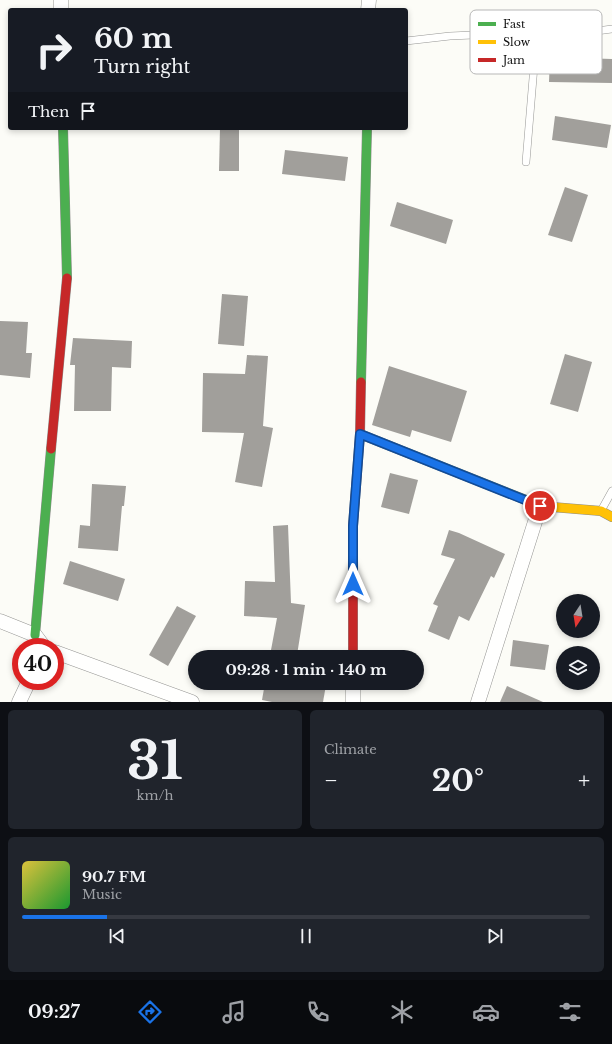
<!DOCTYPE html>
<meta charset="utf-8">
<style>
:root{--surface:#171b24;--page:#20242c;--text:#f1f3f6;--muted:#9ea1a6;--line:#363941;--accent:#1a73e8}
body{margin:0;font-family:"Libre Baskerville",serif;background:var(--page);color:var(--text);height:100vh;display:flex;flex-direction:column;font-size:15px;white-space:nowrap}
*{box-sizing:border-box;margin:0}
p{font-size:13px;color:var(--muted)}
.icon{flex:none;width:22px;height:22px;fill:none;stroke:currentColor;stroke-width:2;stroke-linecap:round;stroke-linejoin:round}
.map{position:relative;height:702px;overflow:hidden}
.drawer{display:flex;flex-direction:column;gap:8px;padding:8px;background:#0d0f14;flex:1}
.drawer>*{flex:none}
.guide{position:absolute;left:8px;top:8px;width:400px;height:122px;border-radius:4px;box-shadow:0 2px 6px #0003;background:#171b24;color:var(--text);overflow:hidden}
.needle{width:26px;rotate:192deg}
.buttons{position:absolute;left:556px;top:594px;display:grid;gap:8px}
.buttons a{display:grid;place-items:center;width:44px;height:44px;border-radius:50%;background:var(--surface);box-shadow:0 2px 6px #0003;font-size:20px}
.speed{position:absolute;left:12px;top:638px;display:flex;gap:8px;font-size:20px;font-weight:700;text-align:center}
.speed>*{display:grid;place-content:center;width:52px;height:52px;border-radius:50%;background:var(--surface);box-shadow:0 2px 6px #0003;line-height:1}
.speed .limit{border:6px solid #d22;background:#fff;color:#111}
.pin{position:absolute;display:grid;place-items:center;width:34px;height:34px;color:#fff;margin:-17px;border:2px solid #fff;border-radius:50%;box-shadow:0 1px 4px #0007}
.me{position:absolute;width:44px;margin:-22px;rotate:0deg;stroke-linejoin:round;filter:drop-shadow(0 0 3px #0008)}
.turn{display:flex;align-items:center;gap:14px;height:84px;padding:0 20px;font-size:18px}
.turn .icon{width:52px;height:52px;stroke-width:2.5}
.turn b{display:block;font-size:28px;line-height:34px}
.then{display:flex;align-items:center;height:38px;padding:0 20px;background:#0003;gap:8px;font-size:15px}
.big{font-size:30px;font-weight:700;line-height:1.1}
.drawer .widget{flex:1;display:flex;flex-direction:column;justify-content:center;gap:6px;min-width:0;padding:0 14px;border-radius:6px;background:var(--page)}
.drawer .dial{align-items:center;gap:0}
.dial b{font-size:52px;line-height:1}
.song{display:flex;align-items:center;gap:12px}
.cover{width:48px;height:48px;border-radius:6px;background:linear-gradient(135deg,hsl(50 70% 55%),hsl(130 70% 35%))}
.played{height:4px;border-radius:2px;background:linear-gradient(90deg,var(--accent) 15%,var(--line) 15%)}
.keys{display:flex;justify-content:space-around;direction:ltr}
.heat{display:flex;justify-content:space-between;align-items:center;font-size:22px;direction:ltr}
.drawer .tiles{flex:1;display:grid;gap:8px;grid-template-columns:1fr 1fr}
.widget:last-child{grid-column:span 2}
.trip{position:absolute;left:188px;top:650px;width:236px;height:40px;border-radius:20px;background:var(--surface);box-shadow:0 2px 6px #0003;font-weight:700;line-height:40px;text-align:center}
.dock{display:flex;height:64px;justify-content:space-around;align-items:center;background:#090b0e;color:var(--muted)}
.dock .icon{width:28px;height:28px}
.dock .selected{color:var(--accent)}
.dock b{font-size:18px;color:var(--text)}
.map>svg:first-child{display:block}
</style>
<div class="map">
<svg width="612" height="702" viewBox="0 0 612 702">
<rect width="100%" height="100%" fill="#fcfcf7"/>
<g fill="#a19f9b">
<polygon points="550,57 612,59 612,83 549,82"/>
<polygon points="555,116 611,125 607,148 552,140"/>
<polygon points="220,128 239,128 239,171 219,171"/>
<polygon points="285,150 348,157 345,181 282,174"/>
<polygon points="565,187 588,195 572,242 548,235"/>
<polygon points="397,202 453,220 446,244 390,226"/>
<polygon points="222,294 248,296 244,346 218,344"/>
<polygon points="0,321 28,322 26,353 32,353 30,378 0,375"/>
<polygon points="73,338 132,341 131,368 112,367 111,411 74,411 75,365 70,365"/>
<polygon points="565,354 592,362 578,412 550,404"/>
<polygon points="247,355 268,356 263,426 273,428 262,487 235,482 244,433 202,432 203,373 245,374"/>
<polygon points="389,366 467,391 451,442 412,430 410,437 372,425"/>
<polygon points="390,473 418,480 409,514 381,507"/>
<polygon points="92,484 126,486 124,506 122,506 118,551 78,548 80,525 90,526"/>
<polygon points="288,525 291,603 305,605 297,655 271,650 277,618 244,616 245,581 275,582 273,526"/>
<polygon points="449,530 459,533 505,554 494,578 491,576 469,621 459,616 449,640 428,631 438,606 433,604 455,559 441,555"/>
<polygon points="70,561 125,579 118,601 63,584"/>
<polygon points="177,606 196,616 168,666 149,655"/>
<polygon points="513,640 549,645 545,670 510,666"/>
<polygon points="265,683 315,683 326,685 323,702 272,702 262,700"/>
<polygon points="507,686 543,702 500,702"/>
</g>
<g fill="none" stroke-linecap="round" stroke-linejoin="round">
<g stroke="#969694" stroke-width="8">
<g id="lane">
<polyline points="406,41 450,36 495,34 536,42 559,36 612,29"/>
<polyline points="526,162 536,42"/>
<polyline points="602,509 612,491"/>
</g>
</g>
<g stroke="#969694" stroke-width="15">
<g id="street">
<polyline points="61,0 61,10"/>
<polyline points="368,10 369,0"/>
<polyline points="0,621 35,635 44,647"/>
<polyline points="55,652 192,702"/>
<polyline points="19,702 29,681"/>
<polyline points="353,702 353,683"/>
<polyline points="478,702 540,506"/>
</g>
</g>
<g stroke="#8d8d8b" stroke-width="10">
<g id="fast">
<polyline points="63,128 67,278"/>
<polyline points="361,382 367,128"/>
<polyline points="360,434 531,502"/>
<polyline points="35,635 51,449"/>
</g>
</g>
<g stroke="#8d8d8b" stroke-width="10">
<polyline id="slow" points="531,502 540,506 601,511 612,517"/>
</g>
<g stroke="#8d8d8b" stroke-width="10">
<g id="jam">
<polyline points="51,449 67,278"/>
<polyline points="353,657 353,526 360,434 361,382"/>
</g>
</g>
<use href="#lane" stroke="#fffffe" stroke-width="7"/>
<use href="#street" stroke="#fffffe" stroke-width="14"/>
<use href="#fast" stroke="#4caf50" stroke-width="9"/>
<use href="#slow" stroke="#ffc107" stroke-width="9"/>
<use href="#jam" stroke="#c62828" stroke-width="9"/>
</g>
<g fill="none" stroke-linecap="round" stroke-linejoin="round">
<g stroke="#114b97" stroke-width="10">
<polyline id="route" points="353,584 353,526 360,434 540,506"/>
</g>
<use href="#route" stroke="#1a73e8" stroke-width="7"/>
</g>
<rect x="470" y="10" width="132" height="64" rx="6" fill="#fff" stroke="#b7b7b7" stroke-width="1"/>
<rect x="478" y="22" width="18" height="4" fill="#4caf50"/>
<rect x="478" y="40" width="18" height="4" fill="#ffc107"/>
<rect x="478" y="58" width="18" height="4" fill="#c62828"/>
<g font-size="11" fill="#101010">
<text x="503" y="28">Fast</text>
<text x="503" y="46">Slow</text>
<text x="503" y="64">Jam</text>
</g>
</svg>
<div class="buttons">
<a><svg class="needle" viewBox="-14 -14 28 28"><path d="M0-13l5 13h-10z" fill="#e53935"/><path d="M0 13l5-13h-10z" fill="#9ea1a6"/></svg></a>
<a><svg class="icon" aria-label="layers" viewBox="0 0 24 24"><path d="M12 4l9 5-9 5-9-5zM3 14l9 5 9-5"/></svg></a>
</div>
<div class="speed"><div class="limit">40</div></div>
<div class="pin" style="left:540px;top:506px;background:#d93025"><svg class="icon" aria-label="arrive" viewBox="0 0 24 24"><path d="M6 21V4h12l-3 4 3 4H6"/></svg></div>
<svg class="me" style="left:353px;top:584px" viewBox="-20 -20 40 40"><path d="M0-17L14 15 0 8-14 15z" fill="#1a73e8" stroke="#fff" stroke-width="4"/></svg>
<div class="trip">09:28 · 1 min · 140 m</div>
<div class="guide">
<div class="turn"><svg class="icon" aria-label="right" viewBox="0 0 24 24"><path d="M7 20v-9h11M14 6l5 5-5 5"/></svg><div><b>60 m</b>Turn right</div></div>
<div class="then">Then<svg class="icon" aria-label="arrive" viewBox="0 0 24 24"><path d="M6 21V4h12l-3 4 3 4H6"/></svg></div>
</div>
</div>
<section class="drawer">
<div class="tiles">
<div class="widget dial"><b>31</b><p>km/h</p></div>
<div class="widget"><p>Climate</p>
<div class="heat"><a>−</a><b class="big">20°</b><a>+</a></div>
</div>
<div class="widget">
<div class="song"><i class="cover"></i><div><b>90.7 FM</b><p>Music</p></div></div>
<div class="played"></div>
<div class="keys"><svg class="icon" aria-label="previous" viewBox="0 0 24 24"><path d="M18 5L8 12l10 7zM5 5v14"/></svg><svg class="icon" aria-label="pause" viewBox="0 0 24 24"><path d="M8 5v14M16 5v14"/></svg><svg class="icon" aria-label="next" viewBox="0 0 24 24"><path d="M6 5l10 7-10 7zM19 5v14"/></svg></div>
</div>
</div>
</section>
<nav class="dock">
<b>09:27</b>
<svg class="icon selected" aria-label="directions" viewBox="0 0 24 24"><path d="M12 3l9 9-9 9-9-9zM9 14v-3h6M13 9l2 2-2 2"/></svg>
<svg class="icon" aria-label="music" viewBox="0 0 24 24"><path d="M9 18V5l10-2v13"/><circle cx="6" cy="18" r="3"/><circle cx="16" cy="16" r="3"/></svg>
<svg class="icon" aria-label="phone" viewBox="0 0 24 24"><path d="M5 4h4l2 5-3 2q2 4 5 5l2-3 5 2v4C11 20 4 13 5 4z"/></svg>
<svg class="icon" aria-label="climate" viewBox="0 0 24 24"><path d="M12 3v18M4 7l16 10M4 17L20 7"/></svg>
<svg class="icon" aria-label="car" viewBox="0 0 24 24"><path d="M5 17H2v-5l4-1 3-4h7l3 4 3 1v5h-3M9 17h6M6 11h13"/><circle cx="7" cy="17" r="2"/><circle cx="17" cy="17" r="2"/></svg>
<svg class="icon" aria-label="filters" viewBox="0 0 24 24"><path d="M4 7h16M4 17h16"/><circle cx="9" cy="7" r="2"/><circle cx="15" cy="17" r="2"/></svg>
</nav>
